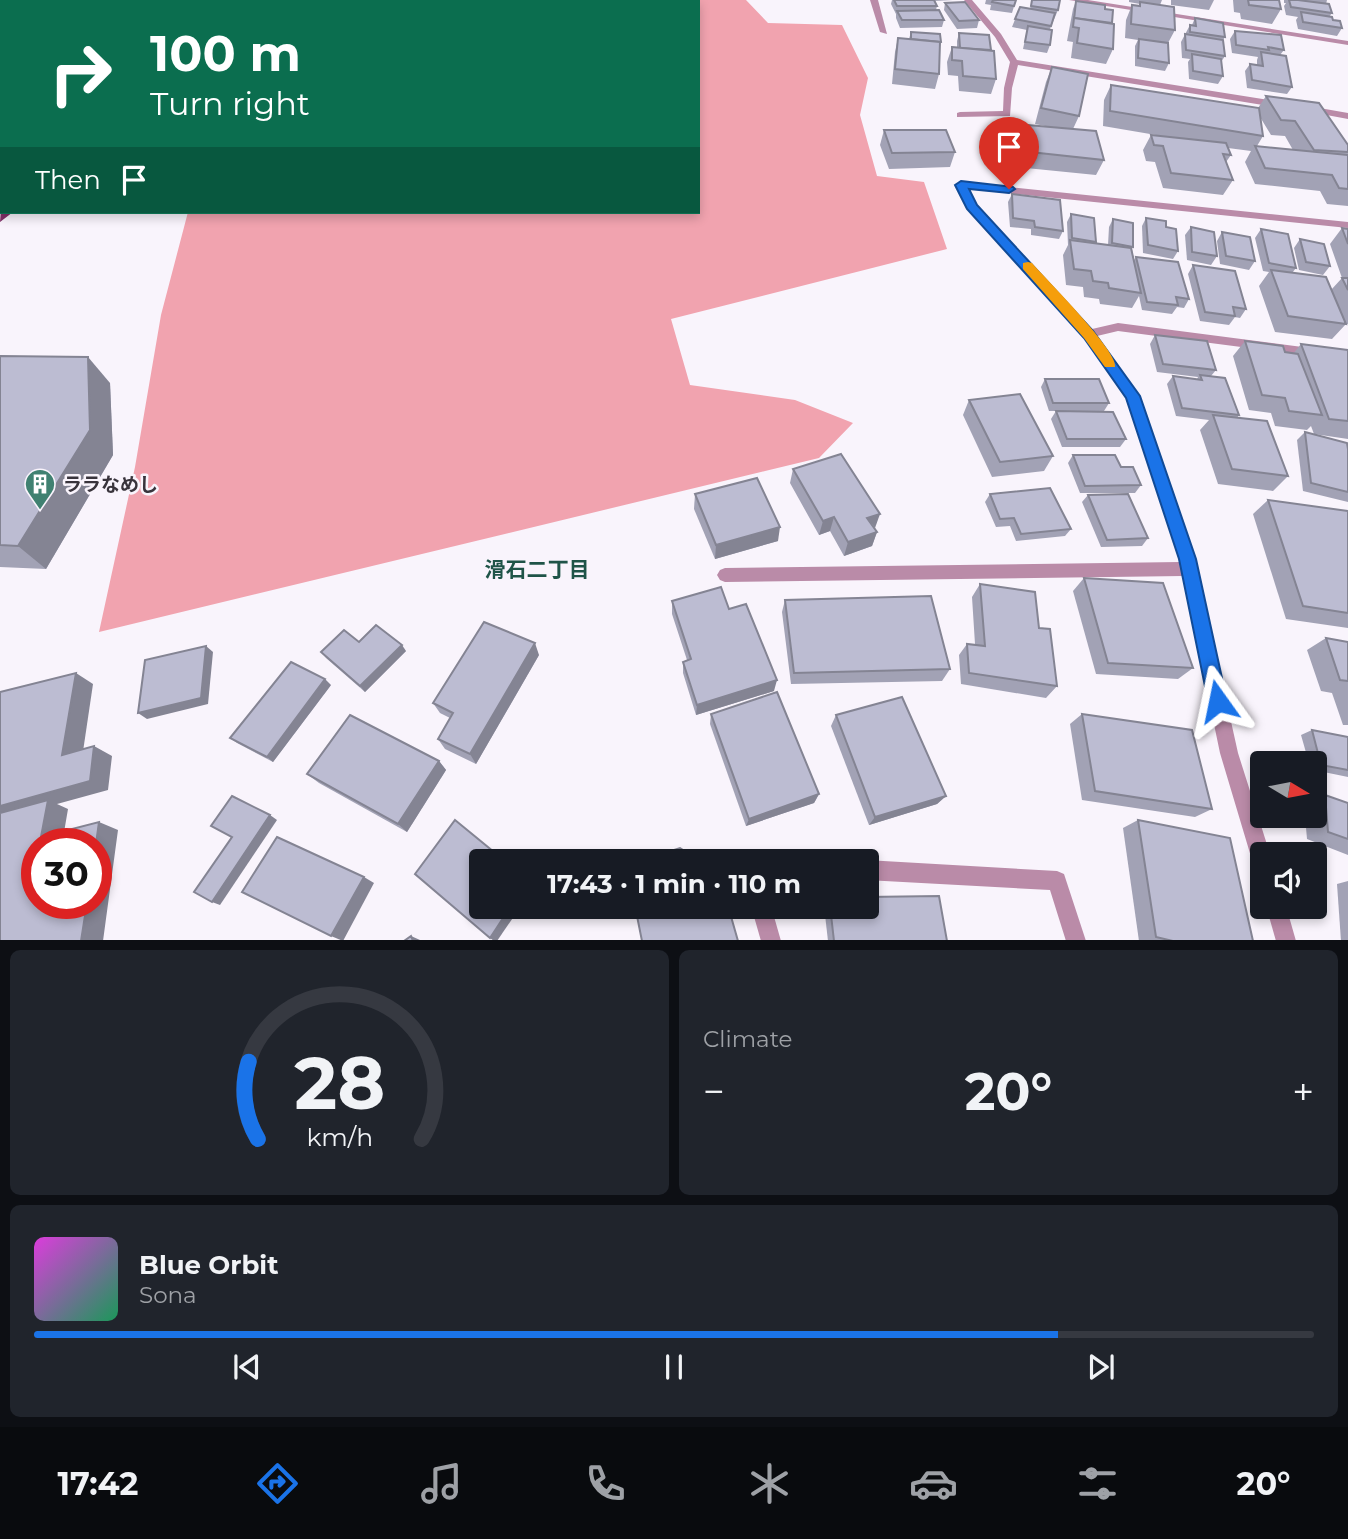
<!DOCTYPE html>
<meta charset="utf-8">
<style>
:root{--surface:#171b24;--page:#20242c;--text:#f1f3f6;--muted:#9ea1a6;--line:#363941;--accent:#1a73e8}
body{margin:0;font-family:Montserrat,"Noto Sans JP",sans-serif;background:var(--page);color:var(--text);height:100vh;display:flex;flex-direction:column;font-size:26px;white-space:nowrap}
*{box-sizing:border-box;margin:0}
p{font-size:23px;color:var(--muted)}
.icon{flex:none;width:38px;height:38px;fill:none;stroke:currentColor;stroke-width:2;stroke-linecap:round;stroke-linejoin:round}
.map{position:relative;height:940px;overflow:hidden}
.panel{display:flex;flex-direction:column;gap:10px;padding:10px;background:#0d0f14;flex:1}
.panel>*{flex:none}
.guide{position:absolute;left:0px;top:0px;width:700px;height:214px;box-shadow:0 4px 10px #0003;background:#0b6e4f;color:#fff;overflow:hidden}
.needle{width:46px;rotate:100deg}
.buttons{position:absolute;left:1250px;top:751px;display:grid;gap:14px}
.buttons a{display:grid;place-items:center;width:77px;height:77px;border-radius:7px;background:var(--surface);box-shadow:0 4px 10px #0003;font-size:35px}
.speed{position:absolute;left:21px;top:828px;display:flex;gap:14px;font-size:35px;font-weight:700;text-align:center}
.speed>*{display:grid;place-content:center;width:91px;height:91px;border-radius:50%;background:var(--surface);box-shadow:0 4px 10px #0003;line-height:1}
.speed .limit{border:10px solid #d22;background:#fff;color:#111}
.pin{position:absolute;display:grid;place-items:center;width:60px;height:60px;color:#fff;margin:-72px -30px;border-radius:50% 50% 50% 0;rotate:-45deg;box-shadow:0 0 7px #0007}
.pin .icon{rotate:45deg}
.me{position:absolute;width:77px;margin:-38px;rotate:348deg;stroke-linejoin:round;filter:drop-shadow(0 0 5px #0008)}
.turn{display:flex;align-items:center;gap:24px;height:147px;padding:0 35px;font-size:32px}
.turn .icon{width:91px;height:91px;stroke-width:2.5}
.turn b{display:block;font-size:49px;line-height:60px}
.then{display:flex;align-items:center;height:66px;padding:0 35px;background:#0003;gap:14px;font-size:26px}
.big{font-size:52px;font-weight:700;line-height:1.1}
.panel .card{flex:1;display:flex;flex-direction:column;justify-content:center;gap:10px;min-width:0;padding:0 24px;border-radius:10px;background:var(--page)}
.panel .dial{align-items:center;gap:0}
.dial svg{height:182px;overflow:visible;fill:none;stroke:var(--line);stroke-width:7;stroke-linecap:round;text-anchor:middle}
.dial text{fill:var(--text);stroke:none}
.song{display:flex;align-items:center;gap:21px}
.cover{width:84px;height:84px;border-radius:10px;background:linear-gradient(135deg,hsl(300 70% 55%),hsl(150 70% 35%))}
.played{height:7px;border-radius:4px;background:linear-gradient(90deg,var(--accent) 80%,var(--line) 80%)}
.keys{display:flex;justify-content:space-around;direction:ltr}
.heat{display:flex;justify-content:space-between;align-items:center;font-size:38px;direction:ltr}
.panel .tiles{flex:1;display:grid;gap:10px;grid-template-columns:1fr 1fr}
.card:last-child{grid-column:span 2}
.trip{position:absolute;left:469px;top:849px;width:410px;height:70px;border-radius:7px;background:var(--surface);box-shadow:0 4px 10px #0003;font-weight:700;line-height:70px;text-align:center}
.tabs{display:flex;height:112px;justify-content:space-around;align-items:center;background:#090b0e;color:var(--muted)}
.tabs .icon{width:49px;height:49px}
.tabs .current{color:var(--accent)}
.tabs b{font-size:32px;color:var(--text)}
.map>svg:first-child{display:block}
</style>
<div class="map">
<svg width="1348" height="941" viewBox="0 0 1348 941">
<rect width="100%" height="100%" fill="#f9f4fc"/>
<polygon fill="#f1a3af" points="558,0 746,0 768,23 842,25 868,78 860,115 877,176 924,182 947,249 671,319 690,385 795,400 853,423 819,458 99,632 135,467 161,315 188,212 698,212 698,2 557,2"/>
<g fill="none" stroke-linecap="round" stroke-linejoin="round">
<g fill="#ba8ba8" fill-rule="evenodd">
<polygon points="870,0 878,0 887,34 880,32"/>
<polygon points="964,0 972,0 1001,34 1017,60 1281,102 1286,105 1281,108 1018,65 1012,88 1010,116 957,117 957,113 960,112 1003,111 1004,88 1010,62 995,37"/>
<polygon points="1069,0 1088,0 1348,41 1348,45"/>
<polygon points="1308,106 1348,113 1348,119 1305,111 1305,107"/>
<polygon points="961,182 1348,222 1348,228 968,189 976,205 1092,329 1118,323 1348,353 1348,361 1118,331 1097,336 1140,396 1195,559 1238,753 1270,854 1262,854 1262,870 1255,867 1252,860 1220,753 1183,576 725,582 720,580 717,575 720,570 725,568 1180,562 1127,397 1085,337 967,208 956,185"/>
<polygon points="866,860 1057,871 1064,874 1086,941 1066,941 1050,890 866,880"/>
<polygon points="751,906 771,906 781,941 761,941"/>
<polygon points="1266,906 1286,906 1296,941 1276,941"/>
</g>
<g fill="#802f67" fill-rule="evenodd">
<polygon points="178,0 189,0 176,2"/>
<polygon points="205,0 215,0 203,2"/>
<polygon points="2,149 2,158 0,159 0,150"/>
<polygon points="1,209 2,212 13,212 0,222"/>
</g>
</g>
<g fill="#a2a2b5" fill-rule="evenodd">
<polygon points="892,0 953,0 934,1 937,6 936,10 944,20 942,27 900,28 896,18 896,14 891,4"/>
<polygon points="986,0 1016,0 1012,13 990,10 991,5 985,4"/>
<polygon points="1032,0 1060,0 1058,10 1050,29 1050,45 1047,53 1023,49 1027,30 1012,27 1020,7 1030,9"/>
<polygon points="1129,0 1162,0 1160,5 1175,30 1168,43 1169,63 1165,71 1135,66 1135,46 1138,40 1125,38 1126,20 1132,5 1139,6 1140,4 1129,2"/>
<polygon points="1171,0 1214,0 1209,10 1171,5"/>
<polygon points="1233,0 1279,0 1281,9 1272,24 1241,19 1240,13 1234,12"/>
<polygon points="1284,0 1327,0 1326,4 1332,13 1329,17 1342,28 1337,36 1298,29 1296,20 1298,17 1286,15 1284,6 1286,3 1284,3"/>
<polygon points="1076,1 1105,9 1111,24 1113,49 1106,64 1071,58 1073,42 1067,41 1073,9"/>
<polygon points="945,3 979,20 977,28 957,29 944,10"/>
<polygon points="1195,18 1225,37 1223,40 1225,56 1221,62 1223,76 1218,84 1189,79 1188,62 1190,59 1182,58 1181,42 1190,25 1192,25"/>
<polygon points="1235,31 1284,50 1280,55 1292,87 1287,94 1247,88 1245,71 1250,64 1257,65 1257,60 1258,57 1232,53 1230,39"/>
<polygon points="911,32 941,42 939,50 939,74 935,89 892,84 895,52 898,38 909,39"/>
<polygon points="959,33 996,79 991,94 959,91 958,76 948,75 947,62 952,47 957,47 957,41"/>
<polygon points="1052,67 1079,116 1073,129 1104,160 1096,175 1005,166 1001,138 1006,123 1050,127 1035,124 1046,82"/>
<path d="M 1111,85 L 1258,108 L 1266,96 L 1348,145 L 1348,206 L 1327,204 L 1320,191 L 1255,184 L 1245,162 L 1251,151 L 1228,148 L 1231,155 L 1226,162 L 1233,180 L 1223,195 L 1163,188 L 1155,162 L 1146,161 L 1143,150 L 1151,135 L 1156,135 L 1103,126 L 1104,100 ZM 1260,117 L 1271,135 L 1285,136 L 1293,150 L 1257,146 L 1263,136 Z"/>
<polygon points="884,130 955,152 950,167 889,169 880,145"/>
<polygon points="1012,194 1063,231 1059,239 1031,235 1031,229 1010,227 1008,202"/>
<polygon points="1071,214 1096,242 1095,243 1108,245 1109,227 1113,219 1133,247 1132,249 1134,260 1136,257 1189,299 1184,308 1177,307 1172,314 1142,310 1139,296 1132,308 1100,304 1099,299 1084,297 1083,287 1066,285 1063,255 1068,245 1067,222"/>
<polygon points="1146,218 1166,227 1178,251 1173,259 1143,253 1142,226"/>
<polygon points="1191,227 1217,256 1211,265 1187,260 1185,235"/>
<polygon points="1342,228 1348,229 1348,324 1346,324 1332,339 1275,332 1259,286 1269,272 1263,271 1255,238 1261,229 1296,268 1292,273 1331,290 1342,278 1330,244"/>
<polygon points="1222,232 1255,261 1249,270 1220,264 1217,241"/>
<polygon points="1300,239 1330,266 1323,275 1299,270 1294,248"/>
<polygon points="1193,265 1246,309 1240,318 1235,317 1229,325 1200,321 1188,274"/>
<polygon points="1155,335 1216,370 1211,376 1239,415 1237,418 1288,476 1273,491 1218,484 1200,430 1209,420 1176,416 1167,384 1173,376 1197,379 1198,377 1157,372 1150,344"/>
<polygon points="1245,341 1293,354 1301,344 1348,350 1348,439 1314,434 1311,426 1307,430 1275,426 1271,413 1249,410 1233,356"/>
<polygon points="0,356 110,383 113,455 46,569 0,567"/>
<polygon points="1045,379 1109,403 1104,411 1049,411 1041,387"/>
<polygon points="969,400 1053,456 1044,471 992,477 963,415"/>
<polygon points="1056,411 1126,439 1120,447 1062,447 1051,419"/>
<polygon points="1305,432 1348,449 1348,502 1303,491 1297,440"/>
<polygon points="1073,455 1121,467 1141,485 1135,493 1080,493 1068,463"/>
<polygon points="793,469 874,528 877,532 872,546 844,556 830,531 819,535 790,483"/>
<polygon points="695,494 778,541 715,559 694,509"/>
<polygon points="990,494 1071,529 1065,536 1016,541 1010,526 996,527 985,502"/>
<polygon points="1088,495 1148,538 1142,546 1101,547 1082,502"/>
<polygon points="1268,500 1348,511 1348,628 1286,619 1253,514"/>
<polygon points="1084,578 1193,668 1178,679 1096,674 1073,591"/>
<polygon points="980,584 1039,628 1057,686 1046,698 961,684 959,655 967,644 975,644 972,597"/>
<polygon points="785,600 950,669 942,681 791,684 782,612"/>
<polygon points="672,601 729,609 774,691 696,715 683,673 683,662 687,660 672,614"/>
<polygon points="1326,638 1348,642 1348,725 1343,725 1332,693 1321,691 1307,650"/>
<polygon points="359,642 406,651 365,692 326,658 321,652"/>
<polygon points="539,655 476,764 445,749 438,739 450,718 440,713 433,703"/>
<polygon points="331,685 273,762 237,743 230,738"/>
<polygon points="711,714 819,794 814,803 746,826 710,724"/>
<polygon points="1082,714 1212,809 1195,817 1082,800 1070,724"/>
<polygon points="836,715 946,796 937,804 869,825 831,726"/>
<polygon points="1312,730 1348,737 1348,777 1314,770 1314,763 1309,763 1301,735"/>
<polygon points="439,761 446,770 407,832 319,783 307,774"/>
<polygon points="1325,795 1348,803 1348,855 1307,839 1305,816 1314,816 1314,799"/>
<polygon points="1138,820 1253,941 1139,941 1123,828"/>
<polygon points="1348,881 1348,941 1341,941 1337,884"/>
<polygon points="824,906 866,906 947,941 828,941"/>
</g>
<g fill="#848493">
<polygon points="52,0 93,0 94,2 47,2"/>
<polygon points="335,0 363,0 361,2 334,2"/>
<polygon points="2,19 2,45 0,45 0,20"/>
<polygon points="88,357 110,383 113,455 46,569 18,546"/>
<polygon points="880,514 875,528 867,518"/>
<polygon points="834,517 830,531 819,535 823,521"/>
<polygon points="780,527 778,541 715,559 716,545"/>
<polygon points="877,532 872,546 844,556 848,542"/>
<polygon points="535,643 539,655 476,764 470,754"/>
<polygon points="402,645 406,651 365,692 360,686"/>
<polygon points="206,646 213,652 208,704 147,719 138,713"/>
<polygon points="76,673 93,684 81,765 62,755"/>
<polygon points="325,679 331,685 273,762 267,757"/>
<polygon points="777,680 774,691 696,715 697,705"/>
<polygon points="94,746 112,756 108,790 57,804 68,809 62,844 41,837 0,818 0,806"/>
<polygon points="439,761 446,770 407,832 398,824"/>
<polygon points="819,794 814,803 746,826 749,819"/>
<polygon points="946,796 937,804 869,825 875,817"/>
<polygon points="270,815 277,820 220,905 212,902"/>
<polygon points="99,822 118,830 103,941 81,941 87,903 96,903 96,844"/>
<polygon points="364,877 374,883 343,941 331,936"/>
<polygon points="511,906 521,906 497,941 494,941 490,938"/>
<polygon points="411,936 420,940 413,941"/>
</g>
<g fill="#bcbcd2" stroke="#848493" stroke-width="2">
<polygon points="0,0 52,0 47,2 2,2 2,19 0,20"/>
<polygon points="273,0 335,0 334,2 271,2"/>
<polygon points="894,0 934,0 937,6 897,6"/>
<polygon points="993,0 1016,0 1014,6 992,2"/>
<polygon points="1032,0 1060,0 1058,10 1031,6"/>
<polygon points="1248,0 1279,0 1281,9 1249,5"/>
<polygon points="1289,0 1298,0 1329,4 1332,13 1291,7"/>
<polygon points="1076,1 1105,5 1105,9 1113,10 1112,23 1074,18 1074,20"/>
<polygon points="965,2 979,20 959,21 945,3"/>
<polygon points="1140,2 1174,7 1175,30 1131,24 1132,5 1140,6"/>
<polygon points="1020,7 1055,13 1051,26 1015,19"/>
<polygon points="939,10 944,20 902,20 897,11"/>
<polygon points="1301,12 1332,17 1333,20 1340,21 1342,28 1303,22"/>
<polygon points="1074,18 1114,24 1113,49 1077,43 1079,28 1073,27"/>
<polygon points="1195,18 1223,23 1225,37 1190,32 1190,25 1196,26"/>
<polygon points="1028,26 1052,30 1050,45 1025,42"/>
<polygon points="1235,31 1281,35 1284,50 1268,47 1269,50 1236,45"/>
<polygon points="911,32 940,34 941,42 911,39"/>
<polygon points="959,33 989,35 991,50 960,48"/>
<polygon points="1185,34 1223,40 1225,56 1186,50"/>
<polygon points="898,38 940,42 939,74 895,69"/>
<polygon points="1139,39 1168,43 1169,63 1138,58"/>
<polygon points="952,47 994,51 996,79 963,76 962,61 952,60"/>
<polygon points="1261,52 1286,56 1292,87 1252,80 1250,64 1263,66"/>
<polygon points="1192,54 1221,59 1223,76 1193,71"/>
<polygon points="1052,67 1088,74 1079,116 1041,108"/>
<polygon points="1111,85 1259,108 1263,136 1110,111"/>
<polygon points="1266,96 1319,103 1348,145 1348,152 1314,150 1295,121 1281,120"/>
<polygon points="1006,123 1096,131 1104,160 1011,150"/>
<polygon points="884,130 946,130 955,152 892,153"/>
<polygon points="1151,135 1226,143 1231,155 1223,154 1233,180 1171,173 1163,146 1154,145"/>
<polygon points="1255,146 1348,155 1348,189 1339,188 1332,175 1265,168"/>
<polygon points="1012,194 1060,200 1063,231 1035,227 1034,221 1013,218"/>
<polygon points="1071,214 1094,218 1096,242 1072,238"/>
<polygon points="1146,218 1166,221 1166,227 1176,229 1178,251 1148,245"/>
<polygon points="1113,219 1133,223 1133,247 1112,243"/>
<polygon points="1191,227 1214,232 1217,256 1192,252"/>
<polygon points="1342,228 1348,229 1348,244"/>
<polygon points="1261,229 1288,234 1296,268 1269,263"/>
<polygon points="1222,232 1250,237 1255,261 1226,256"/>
<polygon points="1300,239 1324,244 1330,266 1306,262"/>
<polygon points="1070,240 1131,248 1141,293 1109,288 1108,283 1093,281 1091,271 1074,269"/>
<polygon points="1136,257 1178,262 1189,299 1176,297 1178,305 1147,302"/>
<polygon points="1193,265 1235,271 1246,309 1233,307 1235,316 1205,312"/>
<polygon points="1271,270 1326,277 1346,324 1288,316"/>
<polygon points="1342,278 1348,278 1348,290"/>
<polygon points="1155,335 1207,341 1216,370 1163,364"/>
<polygon points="1245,341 1283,346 1285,352 1298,354 1322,415 1289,411 1285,398 1262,395"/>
<polygon points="1301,344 1348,350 1348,421 1329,419"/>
<polygon points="0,356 88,357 90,430 18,546 0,545"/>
<polygon points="1200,375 1225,378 1239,415 1182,408 1173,376 1202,380"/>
<polygon points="1045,379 1099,379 1109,403 1053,403"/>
<polygon points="1020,394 1053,456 1000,462 969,400"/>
<polygon points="1056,411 1113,412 1126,439 1067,439"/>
<polygon points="1213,415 1267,421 1288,476 1232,469"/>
<polygon points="1305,432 1347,443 1348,449 1348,492 1311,483"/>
<polygon points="841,454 880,514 867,518 877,532 848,542 834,517 823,521 793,469"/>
<polygon points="1073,455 1115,455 1121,467 1133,467 1141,485 1085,486"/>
<polygon points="757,478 780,527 716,545 695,494"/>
<polygon points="1050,488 1071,529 1021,534 1014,518 1000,519 990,494"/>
<polygon points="1128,494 1148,538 1107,540 1088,495"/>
<polygon points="1268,500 1348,511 1348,613 1303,606"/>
<polygon points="1084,578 1163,583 1193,668 1108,663"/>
<polygon points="980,584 1035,592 1039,628 1050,629 1057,686 969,673 967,644 985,646"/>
<polygon points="721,587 729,609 746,604 777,680 697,705 683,662 691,659 672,601"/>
<polygon points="931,596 950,669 794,673 785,600"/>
<polygon points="484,622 535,643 470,754 438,739 453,713 433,703"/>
<polygon points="376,625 402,645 360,686 321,652 344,630 359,642"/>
<polygon points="1326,638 1348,642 1348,681 1340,680"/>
<polygon points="206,646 201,698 138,713 145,660"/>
<polygon points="291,662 325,679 267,757 230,738"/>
<polygon points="76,673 62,755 94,746 90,781 0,806 0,692"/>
<polygon points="777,692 819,794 749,819 711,714"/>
<polygon points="902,697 946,796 875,817 836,715"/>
<polygon points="1082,714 1192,730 1212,809 1095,791"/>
<polygon points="350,715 439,761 398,824 307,774"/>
<polygon points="1312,730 1348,737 1348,770 1321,765"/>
<polygon points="1325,795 1348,803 1348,839 1328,832"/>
<polygon points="232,796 270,815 212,902 194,892 232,837 211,826"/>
<polygon points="48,800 41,837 99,822 96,844 37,844 37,903 87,903 81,941 0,941 0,813"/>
<polygon points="455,820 505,861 481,861 481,906 511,906 490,938 415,874"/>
<polygon points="1138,820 1230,838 1253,941 1173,941 1156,937"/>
<polygon points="277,837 364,877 331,936 242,892"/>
<polygon points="680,848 700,861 639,861"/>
<polygon points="939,896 947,941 834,941 830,906 866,906 866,897"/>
<polygon points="635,906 728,906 738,941 642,941"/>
<polygon points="411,936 413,941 404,941"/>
</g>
<polygon fill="#1a73e8" stroke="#114b97" stroke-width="2" points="961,181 1013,187 1015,189 1009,193 969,189 977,205 1093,331 1140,396 1196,559 1227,701 1225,707 1218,710 1211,707 1208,701 1179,559 1126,398 1084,338 967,209 955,185"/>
<path fill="#f59e0b" d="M 1028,262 L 1032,263 C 1046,279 1119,352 1115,367 L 1105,367 L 1084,338 L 1023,269 L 1023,263 Z"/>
<defs>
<g id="building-pin" transform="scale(1.575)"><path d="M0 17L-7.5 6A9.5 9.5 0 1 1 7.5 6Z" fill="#408171" stroke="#f9f4fc"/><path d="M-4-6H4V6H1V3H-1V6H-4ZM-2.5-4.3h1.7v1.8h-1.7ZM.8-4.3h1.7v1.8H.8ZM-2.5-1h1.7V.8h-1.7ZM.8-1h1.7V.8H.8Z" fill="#fff"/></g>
</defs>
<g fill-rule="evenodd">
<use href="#building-pin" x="40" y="484"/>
</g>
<g text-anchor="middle" stroke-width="5" stroke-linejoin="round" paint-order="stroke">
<g font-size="19" font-weight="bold" fill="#39343c" stroke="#f9f4fc" text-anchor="start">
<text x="63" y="491">ララなめし</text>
</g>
<g font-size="21" font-weight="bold" fill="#1f5448" stroke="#f9f4fc">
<text x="537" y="577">滑石二丁目</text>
</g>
</g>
</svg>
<div class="buttons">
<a><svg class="needle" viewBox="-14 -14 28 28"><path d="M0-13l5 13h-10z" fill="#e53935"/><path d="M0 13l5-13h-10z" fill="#9ea1a6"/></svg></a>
<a><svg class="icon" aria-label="sound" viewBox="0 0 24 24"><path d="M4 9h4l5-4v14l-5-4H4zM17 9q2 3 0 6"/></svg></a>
</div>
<div class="speed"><div class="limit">30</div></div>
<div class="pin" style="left:1009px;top:189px;background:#d93025"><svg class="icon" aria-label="arrive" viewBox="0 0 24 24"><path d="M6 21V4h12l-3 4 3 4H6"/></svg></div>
<svg class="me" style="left:1218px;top:701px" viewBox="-20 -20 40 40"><path d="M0-17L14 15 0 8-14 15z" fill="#1a73e8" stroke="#fff" stroke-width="4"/></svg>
<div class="trip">17:43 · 1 min · 110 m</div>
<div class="guide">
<div class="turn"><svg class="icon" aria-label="right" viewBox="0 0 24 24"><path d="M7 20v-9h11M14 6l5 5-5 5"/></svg><div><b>100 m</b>Turn right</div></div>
<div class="then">Then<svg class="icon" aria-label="arrive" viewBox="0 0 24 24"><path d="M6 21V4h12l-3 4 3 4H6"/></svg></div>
</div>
</div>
<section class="panel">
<div class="tiles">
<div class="card dial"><svg viewBox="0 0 100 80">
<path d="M14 69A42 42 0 1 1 86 69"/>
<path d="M14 69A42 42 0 0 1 10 35" stroke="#1a73e8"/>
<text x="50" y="56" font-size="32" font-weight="700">28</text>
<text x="50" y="72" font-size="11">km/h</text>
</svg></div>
<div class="card"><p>Climate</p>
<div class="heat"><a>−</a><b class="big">20°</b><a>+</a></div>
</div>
<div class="card">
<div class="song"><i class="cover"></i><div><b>Blue Orbit</b><p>Sona</p></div></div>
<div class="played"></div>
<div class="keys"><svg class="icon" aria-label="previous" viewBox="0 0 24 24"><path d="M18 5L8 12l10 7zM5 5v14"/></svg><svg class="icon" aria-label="pause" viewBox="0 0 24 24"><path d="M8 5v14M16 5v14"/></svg><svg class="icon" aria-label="next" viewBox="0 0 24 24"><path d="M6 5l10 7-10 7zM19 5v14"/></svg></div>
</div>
</div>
</section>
<nav class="tabs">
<b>17:42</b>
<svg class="icon current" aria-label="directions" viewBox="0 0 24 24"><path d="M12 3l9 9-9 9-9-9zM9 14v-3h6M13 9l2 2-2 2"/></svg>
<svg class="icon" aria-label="music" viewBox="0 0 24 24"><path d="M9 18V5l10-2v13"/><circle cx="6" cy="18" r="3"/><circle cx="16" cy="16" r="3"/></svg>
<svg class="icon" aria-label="phone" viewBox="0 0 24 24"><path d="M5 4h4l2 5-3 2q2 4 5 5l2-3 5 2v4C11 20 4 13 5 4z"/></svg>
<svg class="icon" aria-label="climate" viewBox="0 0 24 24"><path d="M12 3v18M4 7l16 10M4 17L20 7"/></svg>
<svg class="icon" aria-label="car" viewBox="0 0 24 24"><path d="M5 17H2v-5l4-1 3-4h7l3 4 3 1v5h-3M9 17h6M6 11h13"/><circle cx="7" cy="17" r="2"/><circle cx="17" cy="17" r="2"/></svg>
<svg class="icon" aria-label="filters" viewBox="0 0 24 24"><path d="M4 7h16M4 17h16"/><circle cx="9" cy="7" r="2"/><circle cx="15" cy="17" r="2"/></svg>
<b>20°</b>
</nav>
